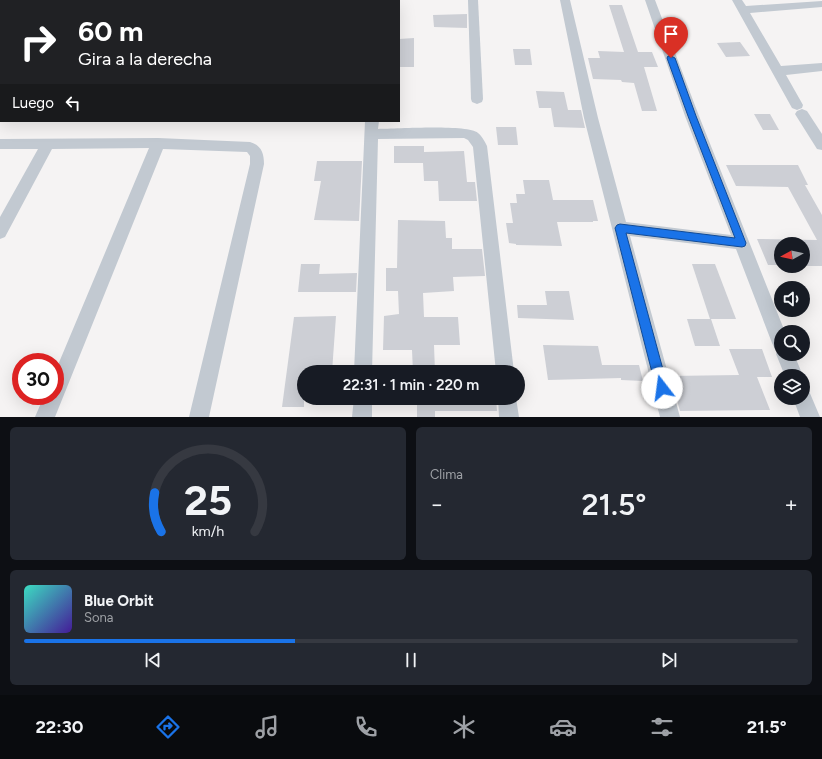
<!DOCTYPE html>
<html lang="es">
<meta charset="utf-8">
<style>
:root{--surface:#171b24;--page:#242831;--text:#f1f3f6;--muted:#9ea1a6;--line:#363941;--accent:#1a73e8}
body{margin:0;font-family:Figtree,sans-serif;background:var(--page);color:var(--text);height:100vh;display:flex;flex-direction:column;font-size:15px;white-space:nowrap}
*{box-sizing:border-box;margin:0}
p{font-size:13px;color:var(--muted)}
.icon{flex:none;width:22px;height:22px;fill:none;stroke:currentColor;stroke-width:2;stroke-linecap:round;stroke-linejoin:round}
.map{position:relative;height:417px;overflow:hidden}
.drawer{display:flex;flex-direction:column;gap:10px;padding:10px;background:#0d0f14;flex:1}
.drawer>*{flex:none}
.hud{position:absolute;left:0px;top:0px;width:400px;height:122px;box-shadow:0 4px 16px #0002;background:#202124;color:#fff;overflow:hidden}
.needle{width:26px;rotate:262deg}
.buttons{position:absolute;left:774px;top:237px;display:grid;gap:8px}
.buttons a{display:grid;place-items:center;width:36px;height:36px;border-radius:50%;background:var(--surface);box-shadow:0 4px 16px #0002;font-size:20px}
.speed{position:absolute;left:12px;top:353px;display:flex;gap:8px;font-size:20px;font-weight:700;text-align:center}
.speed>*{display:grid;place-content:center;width:52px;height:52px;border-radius:50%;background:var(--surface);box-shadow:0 4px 16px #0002;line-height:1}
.speed .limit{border:6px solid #d22;background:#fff;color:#111}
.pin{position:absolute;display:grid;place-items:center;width:34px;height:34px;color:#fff;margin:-41px -17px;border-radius:50% 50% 50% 0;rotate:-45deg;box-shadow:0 0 4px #0007}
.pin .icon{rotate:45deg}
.me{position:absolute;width:44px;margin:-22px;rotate:345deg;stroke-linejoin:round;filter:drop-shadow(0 0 3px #0008)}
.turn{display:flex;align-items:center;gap:14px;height:84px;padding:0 12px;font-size:18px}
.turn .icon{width:52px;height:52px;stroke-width:2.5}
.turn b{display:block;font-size:28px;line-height:34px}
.then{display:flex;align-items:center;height:38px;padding:0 12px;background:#0003;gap:8px;font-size:15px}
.big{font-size:30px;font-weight:600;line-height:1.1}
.drawer .card{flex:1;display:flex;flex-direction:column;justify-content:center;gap:6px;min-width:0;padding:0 14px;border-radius:6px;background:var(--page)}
.drawer .dial{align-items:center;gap:0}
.dial svg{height:104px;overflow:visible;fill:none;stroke:var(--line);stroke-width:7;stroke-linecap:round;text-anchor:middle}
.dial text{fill:var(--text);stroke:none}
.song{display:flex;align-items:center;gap:12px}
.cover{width:48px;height:48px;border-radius:6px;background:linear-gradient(135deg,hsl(170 70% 55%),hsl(260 70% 35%))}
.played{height:4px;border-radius:2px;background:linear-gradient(90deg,var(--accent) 35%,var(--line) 35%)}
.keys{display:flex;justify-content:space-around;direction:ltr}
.heat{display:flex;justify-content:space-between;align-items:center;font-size:22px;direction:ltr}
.drawer .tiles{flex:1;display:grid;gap:10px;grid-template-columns:1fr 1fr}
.card:last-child{grid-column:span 2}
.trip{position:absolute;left:297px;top:365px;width:228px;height:40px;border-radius:20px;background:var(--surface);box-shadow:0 4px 16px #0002;font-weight:600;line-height:40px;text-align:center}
.menu{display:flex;height:64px;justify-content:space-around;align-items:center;background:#090b0e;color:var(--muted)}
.menu .icon{width:28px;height:28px}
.menu .active{color:var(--accent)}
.menu b{font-size:18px;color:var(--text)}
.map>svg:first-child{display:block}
</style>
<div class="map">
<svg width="822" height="417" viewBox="0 0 822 417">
<rect width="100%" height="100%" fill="#f5f3f3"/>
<g fill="#cdcfd5">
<polygon points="609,5 622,5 638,52 652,52 658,67 644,67 657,111 642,111 634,83 622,82 621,80 593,79 588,58 600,58 598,51 624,52"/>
<polygon points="467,14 467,28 434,27 433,15"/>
<polygon points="414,38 414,67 399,67 399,39"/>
<polygon points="740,42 750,56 726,57 717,43"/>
<polygon points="513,49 530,49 532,65 515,65"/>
<polygon points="536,91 564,92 568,110 581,110 585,128 554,127 551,108 539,108"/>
<polygon points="754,114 770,114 779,130 763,130"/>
<polygon points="496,127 516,127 518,145 498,145"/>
<polygon points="394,146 424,146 424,152 464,151 467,182 475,182 477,201 439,201 438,181 424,181 423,163 394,163"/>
<polygon points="317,161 362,161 359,221 314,220 321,181 314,181"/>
<polygon points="726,165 798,165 808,185 805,185 822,215 822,266 803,266 803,244 781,244 781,265 768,265 757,239 817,240 788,187 736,186"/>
<polygon points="523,180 549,180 553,200 593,200 598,221 593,221 593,222 557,222 562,246 516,245 516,244 509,243 506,223 513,223 510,203 517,203 516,194 525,194"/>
<polygon points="398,220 445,221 446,238 452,238 452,249 482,249 485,276 453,277 454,291 423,293 424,317 458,317 460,345 434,345 435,372 413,372 412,350 383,350 384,316 399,314 398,291 386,291 386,268 397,268"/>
<polygon points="301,264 320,264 319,274 357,273 356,292 298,292"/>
<polygon points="692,264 715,264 736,319 710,319"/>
<polygon points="545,291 569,291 574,320 518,318 517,305 547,305"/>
<polygon points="336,316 332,372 304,372 304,407 282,407 294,317"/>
<polygon points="687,319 711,319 720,346 695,346"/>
<polygon points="543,345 598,346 602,365 639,365 643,381 621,380 621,378 548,380"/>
<polygon points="729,349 762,349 772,377 757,377 770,410 680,411 670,376 739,375"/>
<polygon points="417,398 496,398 497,411 435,411 435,417 417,417"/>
</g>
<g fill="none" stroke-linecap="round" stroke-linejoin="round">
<g fill="#c2c9d1" fill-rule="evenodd">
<rect x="380" y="0" width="10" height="1"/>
<polygon points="468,0 478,0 483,99 482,102 477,104 472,102 471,99"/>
<polygon points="560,0 570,0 598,118 626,222 731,235 685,116 645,0 655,0 699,116 785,332 781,332 781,354 794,354 803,376 785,376 776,354 778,350 775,349 772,343 736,249 630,236 680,417 660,417 584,118"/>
<polygon points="732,0 742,0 746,6 822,1 822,7 750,13 781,66 822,63 822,71 786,75 803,105 802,108 797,110 792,108"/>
<polygon points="802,109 807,111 822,134 822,150 817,149 795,114 797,111"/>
<path d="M 365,121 L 379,121 L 378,129 C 396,129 467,124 478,133 C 482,136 485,142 487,146 L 514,372 L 496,372 L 473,147 L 468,140 L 464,138 L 378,139 L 372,372 L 354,372 Z"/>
<path d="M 158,138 L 250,142 C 261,145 264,153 264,164 L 209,417 L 189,417 L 250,164 L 250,156 L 247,152 L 163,149 L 55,417 L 35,417 L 44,396 L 55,396 L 55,372 L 149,148 L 52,149 L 5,237 L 0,239 L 0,217 L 38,149 L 0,149 L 0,139 Z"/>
<polygon points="803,389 809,391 820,417 800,417 793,398 803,398"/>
<polygon points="354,398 372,398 372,417 352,417"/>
<polygon points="498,398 516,398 519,417 499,417"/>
</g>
</g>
<polygon fill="#1a73e8" stroke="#114b97" points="668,56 671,56 675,58 696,116 746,243 745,246 742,247 626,233 668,388 666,392 662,394 658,392 656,388 615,228 617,225 620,224 735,238 688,116 667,58"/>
</svg>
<div class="buttons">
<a><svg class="needle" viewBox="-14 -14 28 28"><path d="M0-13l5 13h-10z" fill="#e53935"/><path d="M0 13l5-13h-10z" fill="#9ea1a6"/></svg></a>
<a><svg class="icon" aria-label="sound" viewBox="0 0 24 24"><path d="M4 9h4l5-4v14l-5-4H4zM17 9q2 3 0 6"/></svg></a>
<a><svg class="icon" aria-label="search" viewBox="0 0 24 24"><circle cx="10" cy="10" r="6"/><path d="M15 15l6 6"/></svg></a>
<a><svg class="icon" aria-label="layers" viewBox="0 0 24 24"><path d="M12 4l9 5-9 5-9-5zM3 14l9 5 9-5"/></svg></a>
</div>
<div class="speed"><div class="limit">30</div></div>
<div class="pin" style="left:671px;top:58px;background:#d93025"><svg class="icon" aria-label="arrive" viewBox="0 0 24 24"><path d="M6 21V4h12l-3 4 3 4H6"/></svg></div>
<svg class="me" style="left:662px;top:388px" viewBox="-20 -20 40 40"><circle r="19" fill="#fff"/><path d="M0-13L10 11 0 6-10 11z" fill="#1a73e8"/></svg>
<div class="trip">22:31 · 1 min · 220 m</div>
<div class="hud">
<div class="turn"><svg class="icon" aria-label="right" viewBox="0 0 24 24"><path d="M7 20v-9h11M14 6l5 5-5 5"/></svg><div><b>60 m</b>Gira a la derecha</div></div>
<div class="then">Luego<svg class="icon" aria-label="left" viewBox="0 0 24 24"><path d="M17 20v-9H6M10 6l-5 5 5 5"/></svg></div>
</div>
</div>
<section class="drawer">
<div class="tiles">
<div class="card dial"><svg viewBox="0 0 100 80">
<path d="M14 69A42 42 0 1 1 86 69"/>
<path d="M14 69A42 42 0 0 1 9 39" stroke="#1a73e8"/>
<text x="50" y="56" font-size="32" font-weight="700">25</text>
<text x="50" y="72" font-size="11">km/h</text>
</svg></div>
<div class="card"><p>Clima</p>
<div class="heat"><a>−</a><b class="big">21.5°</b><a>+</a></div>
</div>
<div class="card">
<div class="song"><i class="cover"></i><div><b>Blue Orbit</b><p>Sona</p></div></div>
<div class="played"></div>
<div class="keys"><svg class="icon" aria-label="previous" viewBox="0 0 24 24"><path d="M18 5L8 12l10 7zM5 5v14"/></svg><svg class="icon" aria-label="pause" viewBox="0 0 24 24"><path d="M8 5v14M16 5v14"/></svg><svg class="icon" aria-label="next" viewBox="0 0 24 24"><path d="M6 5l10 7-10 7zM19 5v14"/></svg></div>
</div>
</div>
</section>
<nav class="menu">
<b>22:30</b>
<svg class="icon active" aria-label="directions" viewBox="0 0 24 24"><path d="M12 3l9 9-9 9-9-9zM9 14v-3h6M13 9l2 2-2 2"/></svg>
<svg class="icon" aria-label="music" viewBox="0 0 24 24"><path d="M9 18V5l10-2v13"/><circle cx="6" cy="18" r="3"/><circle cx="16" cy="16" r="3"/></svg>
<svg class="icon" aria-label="phone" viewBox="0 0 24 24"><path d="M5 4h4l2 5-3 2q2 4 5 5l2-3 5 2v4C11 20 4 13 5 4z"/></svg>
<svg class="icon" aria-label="climate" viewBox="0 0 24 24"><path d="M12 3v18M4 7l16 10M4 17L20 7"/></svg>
<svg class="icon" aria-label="car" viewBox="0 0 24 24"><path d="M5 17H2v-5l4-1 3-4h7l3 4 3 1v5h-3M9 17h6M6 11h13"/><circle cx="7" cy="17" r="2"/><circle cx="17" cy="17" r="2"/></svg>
<svg class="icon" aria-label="filters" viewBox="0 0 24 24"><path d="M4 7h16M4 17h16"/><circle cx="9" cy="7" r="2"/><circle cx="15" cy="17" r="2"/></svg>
<b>21.5°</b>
</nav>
